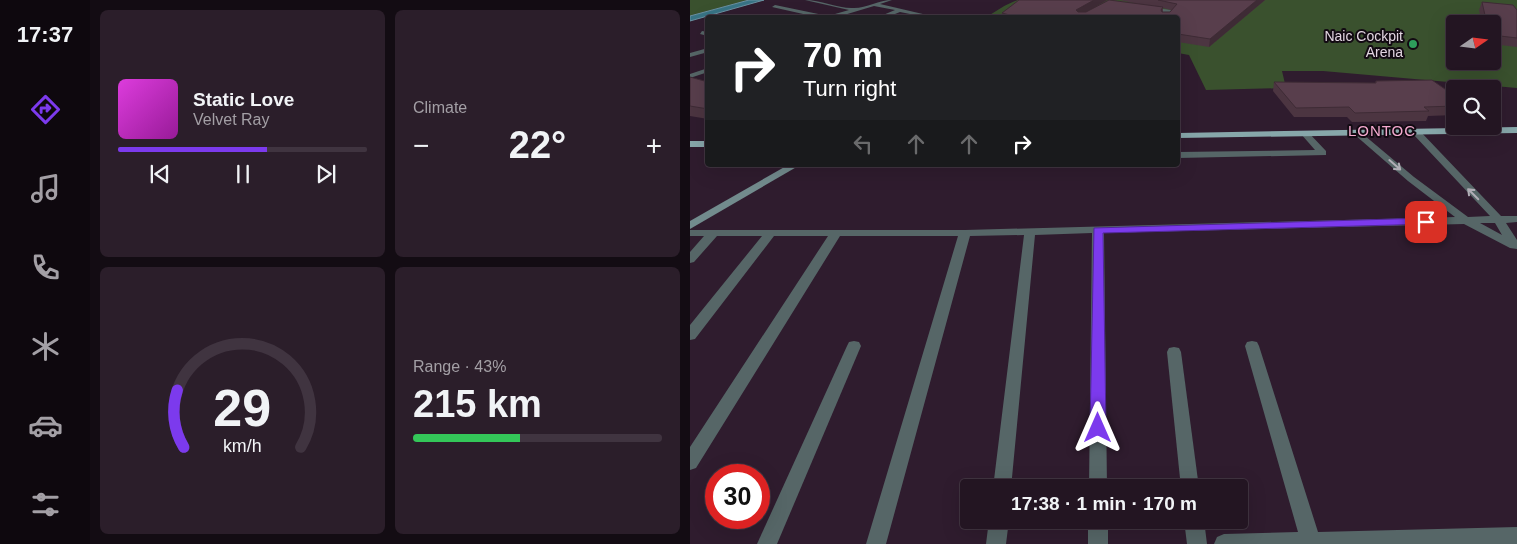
<!DOCTYPE html>
<meta charset="utf-8">
<style>
:root{--surface:#231522;--page:#2b1e2a;--text:#f1f3f6;--muted:#a39fa5;--line:#403440;--accent:#7c3aed}
body{margin:0;font-family:Arial,sans-serif;background:var(--page);color:var(--text);height:100vh;display:flex;flex-direction:column;font-size:19px;white-space:nowrap}
*{box-sizing:border-box;margin:0}
p{font-size:16px;color:var(--muted)}
.icon{flex:none;width:28px;height:28px;fill:none;stroke:currentColor;stroke-width:2;stroke-linecap:round;stroke-linejoin:round}
.map{position:relative;flex:1;overflow:hidden}
.drawer{display:flex;flex-direction:column;gap:10px;padding:10px;background:#130c13;width:600px}
.drawer>*{flex:none}
.hud{position:absolute;left:15px;top:15px;width:475px;height:152px;border-radius:5px;box-shadow:0 5px 20px #0002,0 0 0 1px var(--line);background:#202124;color:#fff;overflow:hidden}
.needle{width:32px;rotate:76deg}
.tools{position:absolute;left:756px;top:15px;display:grid;gap:10px}
.tools a{display:grid;place-items:center;width:55px;height:55px;border-radius:5px;background:var(--surface);box-shadow:0 5px 20px #0002,0 0 0 1px var(--line);font-size:25px}
.speed{position:absolute;left:15px;top:464px;display:flex;gap:10px;font-size:25px;font-weight:700;text-align:center}
.speed>*{display:grid;place-content:center;width:65px;height:65px;border-radius:50%;background:var(--surface);box-shadow:0 5px 20px #0002,0 0 0 1px var(--line);line-height:1}
.speed .limit{border:8px solid #d22;background:#fff;color:#111}
.pin{position:absolute;display:grid;place-items:center;width:42px;height:42px;color:#fff;margin:-21px;border-radius:10px;box-shadow:0 2px 8px #0006}
.me{position:absolute;width:55px;margin:-28px;rotate:0deg;stroke-linejoin:round;filter:drop-shadow(0 0 4px #0008)}
.turn{display:flex;align-items:center;gap:18px;height:105px;padding:0 15px;font-size:22px}
.turn .icon{width:65px;height:65px;stroke-width:2.5}
.turn b{display:block;font-size:35px;line-height:42px}
.lanes{display:flex;align-items:center;height:48px;padding:0 15px;background:#0003;justify-content:center;gap:25px;direction:ltr}
.lanes .off{opacity:.35}
.big{font-size:38px;font-weight:600;line-height:1.1}
.drawer .card{flex:1;display:flex;flex-direction:column;justify-content:center;gap:8px;min-width:0;padding:0 18px;border-radius:8px;background:var(--page)}
.drawer .dial{align-items:center;gap:0}
.dial svg{height:130px;overflow:visible;fill:none;stroke:var(--line);stroke-width:7;stroke-linecap:round;text-anchor:middle}
.dial text{fill:var(--text);stroke:none}
.song{display:flex;align-items:center;gap:15px}
.cover{width:60px;height:60px;border-radius:8px;background:linear-gradient(135deg,hsl(300 70% 55%),hsl(300 70% 35%))}
.played{height:5px;border-radius:2px;background:linear-gradient(90deg,var(--accent) 60%,var(--line) 60%)}
.keys{display:flex;justify-content:space-around;direction:ltr}
.heat{display:flex;justify-content:space-between;align-items:center;font-size:28px;direction:ltr}
.charge{height:8px;border-radius:4px;background:linear-gradient(90deg,#34c759 43%,var(--line) 0)}
.drawer .tiles{flex:1;display:grid;gap:10px;grid-template-columns:repeat(2,1fr)}
.trip{position:absolute;left:270px;top:479px;width:288px;height:50px;border-radius:5px;background:var(--surface);box-shadow:0 5px 20px #0002,0 0 0 1px var(--line);font-weight:600;line-height:50px;text-align:center}
main{display:flex;flex:1;min-height:0}
.dock{display:flex;flex-direction:column;width:90px;justify-content:space-around;align-items:center;background:#0e080e;color:var(--muted)}
.dock .icon{width:35px;height:35px}
.dock .on{color:var(--accent)}
.dock b{font-size:22px;color:var(--text)}
.map>svg:first-child{display:block}
</style>
<main>
<nav class="dock">
<b>17:37</b>
<svg class="icon on" aria-label="directions" viewBox="0 0 24 24"><path d="M12 3l9 9-9 9-9-9zM9 14v-3h6M13 9l2 2-2 2"/></svg>
<svg class="icon" aria-label="music" viewBox="0 0 24 24"><path d="M9 18V5l10-2v13"/><circle cx="6" cy="18" r="3"/><circle cx="16" cy="16" r="3"/></svg>
<svg class="icon" aria-label="phone" viewBox="0 0 24 24"><path d="M5 4h4l2 5-3 2q2 4 5 5l2-3 5 2v4C11 20 4 13 5 4z"/></svg>
<svg class="icon" aria-label="climate" viewBox="0 0 24 24"><path d="M12 3v18M4 7l16 10M4 17L20 7"/></svg>
<svg class="icon" aria-label="car" viewBox="0 0 24 24"><path d="M5 17H2v-5l4-1 3-4h7l3 4 3 1v5h-3M9 17h6M6 11h13"/><circle cx="7" cy="17" r="2"/><circle cx="17" cy="17" r="2"/></svg>
<svg class="icon" aria-label="filters" viewBox="0 0 24 24"><path d="M4 7h16M4 17h16"/><circle cx="9" cy="7" r="2"/><circle cx="15" cy="17" r="2"/></svg>
</nav>
<section class="drawer">
<div class="tiles">
<div class="card">
<div class="song"><i class="cover"></i><div><b>Static Love</b><p>Velvet Ray</p></div></div>
<div class="played"></div>
<div class="keys"><svg class="icon" aria-label="previous" viewBox="0 0 24 24"><path d="M18 5L8 12l10 7zM5 5v14"/></svg><svg class="icon" aria-label="pause" viewBox="0 0 24 24"><path d="M8 5v14M16 5v14"/></svg><svg class="icon" aria-label="next" viewBox="0 0 24 24"><path d="M6 5l10 7-10 7zM19 5v14"/></svg></div>
</div>
<div class="card"><p>Climate</p>
<div class="heat"><a>−</a><b class="big">22°</b><a>+</a></div>
</div>
<div class="card dial"><svg viewBox="0 0 100 80">
<path d="M14 69A42 42 0 1 1 86 69"/>
<path d="M14 69A42 42 0 0 1 10 34" stroke="#7c3aed"/>
<text x="50" y="56" font-size="32" font-weight="700">29</text>
<text x="50" y="72" font-size="11">km/h</text>
</svg></div>
<div class="card"><p>Range · 43%</p><b class="big">215 km</b><div class="charge"></div></div>
</div>
</section>
<div class="map">
<svg width="827" height="544" viewBox="0 0 827 544">
<rect width="100%" height="100%" fill="#2f1c2e"/>
<g fill="#3a512e" fill-rule="evenodd">
<polygon points="0,0 59,0 0,16"/>
<path d="M 328,0 L 827,0 L 827,88 L 633,71 L 592,71 L 596,88 L 516,90 L 499,55 L 488,53 L 488,18 L 294,18 C 306,12 315,4 328,0 ZM 765,24 L 802,24 L 802,61 L 765,61 Z"/>
</g>
<polygon fill="#387485" stroke="#6b91a1" points="59,0 74,0 0,21 0,16"/>
<g fill="none" stroke-linecap="round" stroke-linejoin="round">
<g fill="#566667" fill-rule="evenodd">
<path d="M 115,0 C 131,0 149,9 164,8 C 177,8 189,0 202,0 L 190,4 L 250,18 L 227,18 L 230,16 L 210,12 L 195,18 L 186,18 L 205,10 L 184,6 L 144,18 L 131,18 L 82,7 L 85,5 L 138,16 L 159,10 Z"/>
<polygon points="457,7 482,10 485,12 478,18 472,18 477,13 455,10"/>
<polygon points="12,31 18,32 18,36 10,34"/>
<polygon points="18,48 18,52 0,57 0,53"/>
<polygon points="18,68 18,72 0,78 0,74"/>
<path d="M 726,129 L 729,130 L 811,216 L 827,216 L 827,222 L 816,223 L 827,240 L 827,249 L 820,248 L 774,224 L 414,233 L 417,488 L 399,488 L 402,233 L 345,235 L 321,488 L 303,488 L 334,235 L 280,236 L 196,544 L 176,544 L 268,236 L 150,236 L 6,468 L 0,470 L 0,447 L 138,236 L 84,236 L 5,339 L 0,340 L 0,325 L 72,236 L 27,236 L 4,262 L 0,263 L 0,252 L 14,236 L 0,236 L 0,230 L 275,230 L 765,217 L 718,181 L 665,135 L 664,133 L 668,130 L 724,177 L 778,217 L 800,216 L 723,134 L 722,132 ZM 790,223 L 805,223 L 812,235 Z"/>
<polygon points="615,131 618,132 636,151 636,155 488,158 488,152 625,150 611,134"/>
<polygon points="164,341 169,342 171,346 87,544 67,544 157,346 159,342"/>
<polygon points="562,341 567,342 569,346 628,532 827,527 827,544 524,544 527,537 534,534 608,532 555,346 557,342"/>
<polygon points="484,347 489,348 491,352 509,488 491,488 477,352 479,348"/>
<polygon points="299,520 319,520 316,544 296,544"/>
<rect x="398" y="520" width="20" height="24"/>
<polygon points="494,520 514,520 517,544 497,544"/>
</g>
<polygon fill="#728b8d" fill-rule="evenodd" points="98,165 110,165 0,229 0,221"/>
<g fill="#87a7aa" fill-rule="evenodd">
<polygon points="827,127 827,133 488,138 488,133"/>
<rect x="0" y="141" width="18" height="6"/>
</g>
</g>
<g fill="#4c3541" fill-rule="evenodd">
<path d="M 417,0 L 398,11 L 448,4 L 430,0 L 575,0 L 519,47 L 488,42 L 488,18 L 312,18 L 312,13 ZM 473,8 L 481,10 L 480,12 L 473,12 Z"/>
<polygon points="792,2 827,10 827,47 802,44 802,24 792,24 789,10"/>
<polygon points="0,77 18,82 18,119 0,116"/>
<polygon points="686,81 765,96 765,115 738,116 736,121 662,122 657,117 604,117 583,91 584,82 685,83"/>
</g>
<g fill="#3e2b35">
<polygon points="404,0 417,0 386,18 386,10"/>
<polygon points="567,0 575,0 519,47 520,39"/>
</g>
<g fill="#583e4c" stroke="#3e2b35">
<polygon points="329,0 404,0 386,10 388,12 396,12 419,0 473,7 471,10 472,12 480,12 487,4 468,0 567,0 520,39 488,34 488,18 377,18 366,16 366,18 331,18 312,13"/>
<polygon points="792,2 823,5 827,10 827,38 802,35 802,24 797,24"/>
<polygon points="0,77 18,82 18,109 0,106"/>
<polygon points="742,80 765,96 765,106 734,107 739,111 665,113 659,107 606,108 584,82 686,83 686,81"/>
</g>
<defs><path id="oneway-shaft" d="M-6 0H5M1.5-3L5.5 0L1.5 3" fill="none" stroke-width="1.6" stroke-linecap="round" stroke-linejoin="round" transform="scale(1.25)"/></defs>
<g stroke="#b1aeb6">
<use href="#oneway-shaft" transform="translate(705 165) rotate(41)"/>
<use href="#oneway-shaft" transform="translate(783 194) rotate(-135)"/>
</g>
<polygon fill="#7c3aed" stroke="#51269a" points="736,218 741,222 740,224 413,233 416,428 414,433 408,434 403,433 400,428 404,228"/>
<circle fill="#2e9e5b" stroke="#120a12" stroke-width="2" cx="723" cy="44" r="5"/>
<g text-anchor="middle" stroke-width="4" stroke-linejoin="round" paint-order="stroke">
<g font-size="14" fill="#e2d5e1" stroke="#120a12" text-anchor="end">
<text x="713" y="41">Naic Cockpit<tspan x="713" dy="16">Arena</tspan></text>
</g>
<g font-size="15" letter-spacing="1" fill="#f4a9cf" stroke="#120a12">
<text x="692" y="136">LONTOC</text>
</g>
</g>
</svg>
<div class="tools">
<a><svg class="needle" viewBox="-14 -14 28 28"><path d="M0-13l5 13h-10z" fill="#e53935"/><path d="M0 13l5-13h-10z" fill="#a39fa5"/></svg></a>
<a><svg class="icon" aria-label="search" viewBox="0 0 24 24"><circle cx="10" cy="10" r="6"/><path d="M15 15l6 6"/></svg></a>
</div>
<div class="speed"><div class="limit">30</div></div>
<div class="pin" style="left:736px;top:222px;background:#d93025"><svg class="icon" aria-label="arrive" viewBox="0 0 24 24"><path d="M6 21V4h12l-3 4 3 4H6"/></svg></div>
<svg class="me" style="left:408px;top:428px" viewBox="-20 -20 40 40"><path d="M0-17L14 15 0 8-14 15z" fill="#7c3aed" stroke="#fff" stroke-width="4"/></svg>
<div class="trip">17:38 · 1 min · 170 m</div>
<div class="hud">
<div class="turn"><svg class="icon" aria-label="right" viewBox="0 0 24 24"><path d="M7 20v-9h11M14 6l5 5-5 5"/></svg><div><b>70 m</b>Turn right</div></div>
<div class="lanes"><svg class="icon off" aria-label="left" viewBox="0 0 24 24"><path d="M17 20v-9H6M10 6l-5 5 5 5"/></svg><svg class="icon off" aria-label="ahead" viewBox="0 0 24 24"><path d="M12 20V5M6 11l6-6 6 6"/></svg><svg class="icon off" aria-label="ahead" viewBox="0 0 24 24"><path d="M12 20V5M6 11l6-6 6 6"/></svg><svg class="icon" aria-label="right" viewBox="0 0 24 24"><path d="M7 20v-9h11M14 6l5 5-5 5"/></svg></div>
</div>
</div>
</main>
